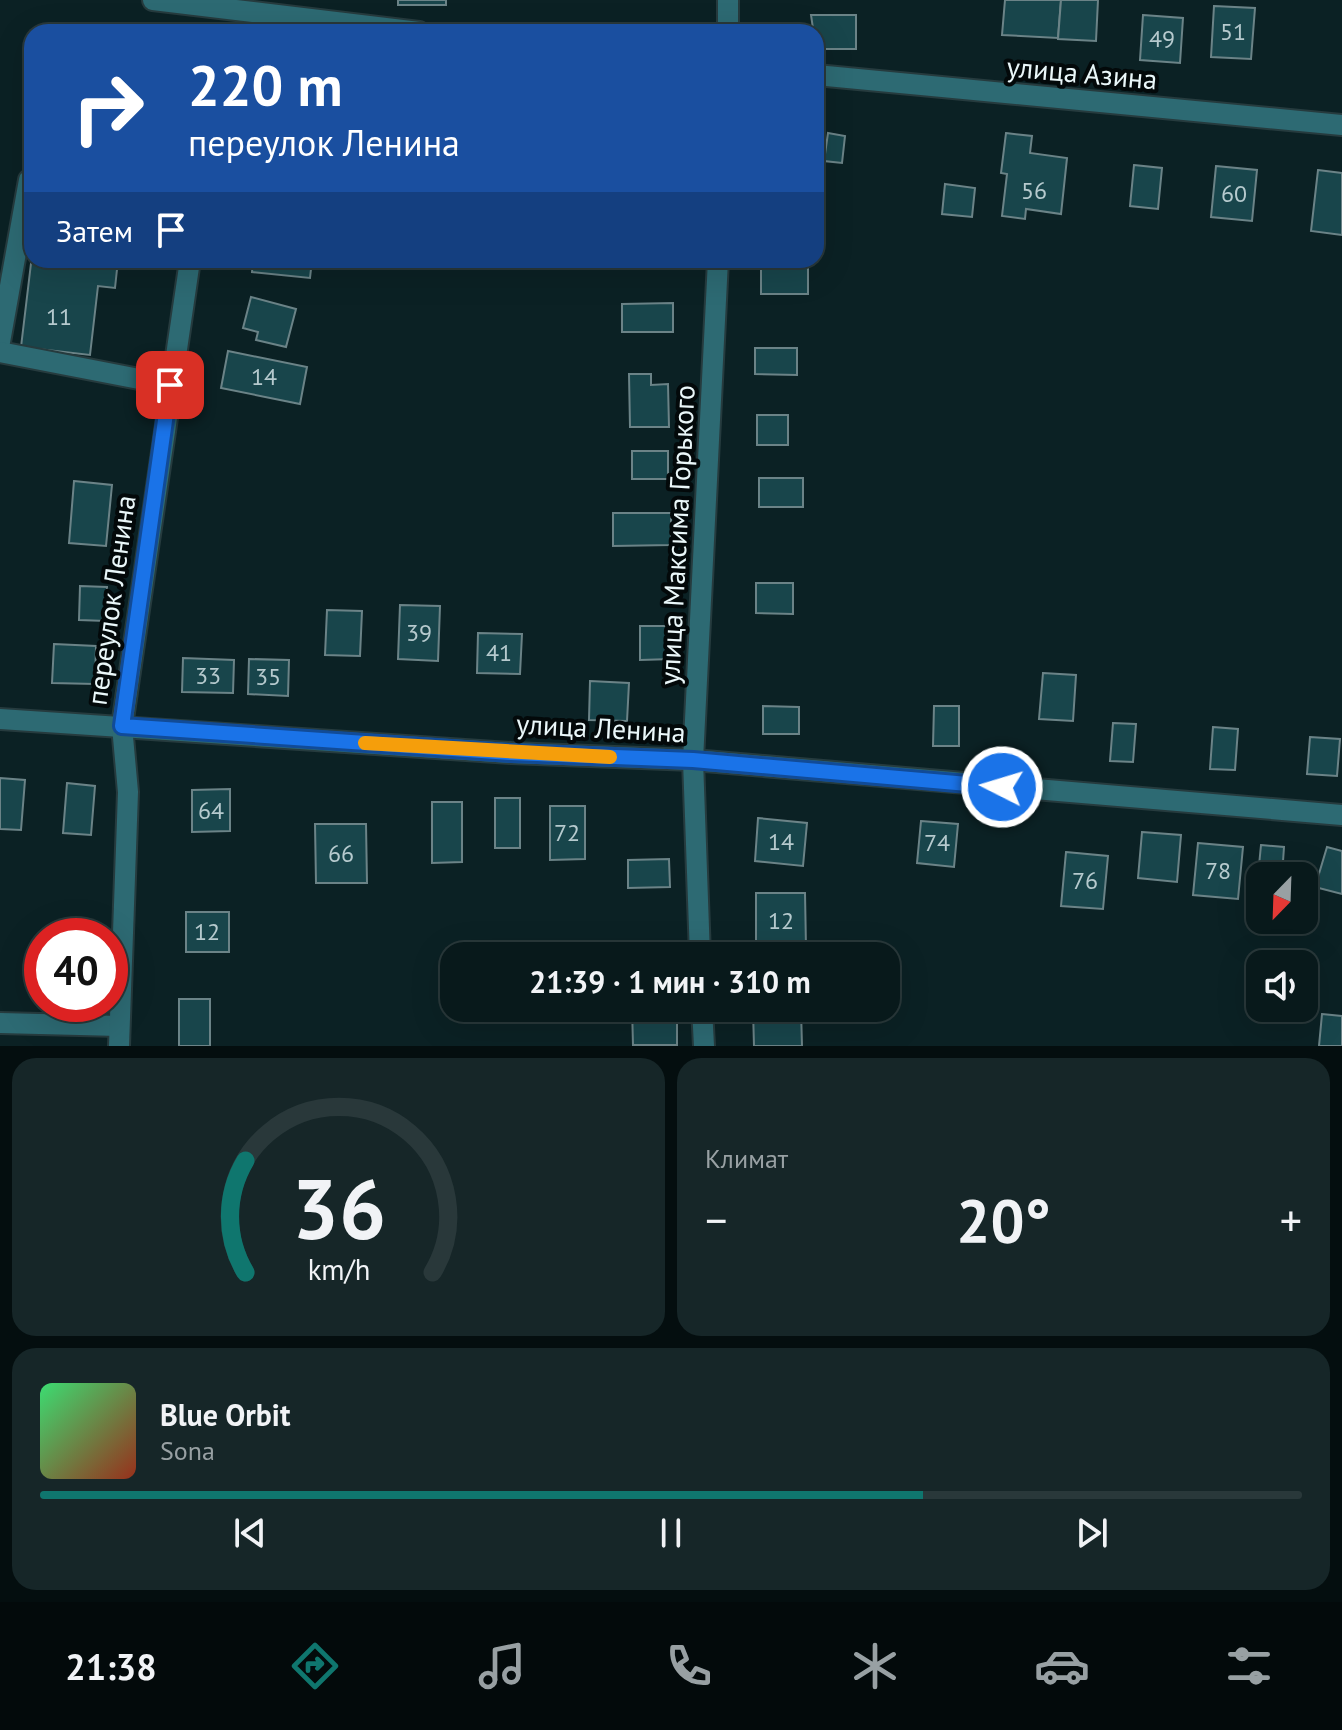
<!DOCTYPE html>
<html lang="ru">
<meta charset="utf-8">
<style>
:root{--surface:#08191b;--page:#162628;--text:#f1f3f6;--muted:#98a0a3;--line:#29383a;--accent:#0f766e}
body{margin:0;font-family:"PT Sans",sans-serif;background:var(--page);color:var(--text);height:100vh;display:flex;flex-direction:column;font-size:30px;white-space:nowrap}
*{box-sizing:border-box;margin:0}
p{font-size:26px;color:var(--muted)}
.icon{flex:none;width:44px;height:44px;fill:none;stroke:currentColor;stroke-width:2;stroke-linecap:round;stroke-linejoin:round}
.map{position:relative;height:1046px;overflow:hidden}
.drawer{display:flex;flex-direction:column;gap:12px;padding:12px;background:#040e0f;flex:1}
.drawer>*{flex:none}
.top-card{position:absolute;left:24px;top:24px;width:800px;height:244px;border-radius:24px;box-shadow:0 8px 32px #0002,0 0 0 2px var(--line);background:#1a4fa0;color:#fff;overflow:hidden}
.needle{width:52px;rotate:203deg}
.tools{position:absolute;left:1246px;top:862px;display:grid;gap:16px}
.tools a{display:grid;place-items:center;width:72px;height:72px;border-radius:16px;background:var(--surface);box-shadow:0 8px 32px #0002,0 0 0 2px var(--line);font-size:40px}
.speed{position:absolute;left:24px;top:918px;display:flex;gap:16px;font-size:40px;font-weight:700;text-align:center}
.speed>*{display:grid;place-content:center;width:104px;height:104px;border-radius:50%;background:var(--surface);box-shadow:0 8px 32px #0002,0 0 0 2px var(--line);line-height:1}
.speed .limit{border:12px solid #d22;background:#fff;color:#111}
.pin{position:absolute;display:grid;place-items:center;width:68px;height:68px;color:#fff;margin:-34px;border-radius:16px;box-shadow:0 4px 12px #0006}
.me{position:absolute;width:88px;margin:-44px;rotate:275deg;stroke-linejoin:round;filter:drop-shadow(0 0 6px #0008)}
.turn{display:flex;align-items:center;gap:28px;height:168px;padding:0 32px;font-size:36px}
.turn .icon{width:104px;height:104px;stroke-width:2.5}
.turn b{display:block;font-size:56px;line-height:68px}
.then{display:flex;align-items:center;height:76px;padding:0 32px;background:#0003;gap:16px;font-size:30px}
.big{font-size:60px;font-weight:700;line-height:1.1}
.drawer .widget{flex:1;display:flex;flex-direction:column;justify-content:center;gap:12px;min-width:0;padding:0 28px;border-radius:24px;background:var(--page)}
.drawer .dial{align-items:center;gap:0}
.dial svg{height:208px;overflow:visible;fill:none;stroke:var(--line);stroke-width:7;stroke-linecap:round;text-anchor:middle}
.dial text{fill:var(--text);stroke:none}
.song{display:flex;align-items:center;gap:24px}
.cover{width:96px;height:96px;border-radius:12px;background:linear-gradient(135deg,hsl(140 70% 55%),hsl(10 70% 35%))}
.played{height:8px;border-radius:4px;background:linear-gradient(90deg,var(--accent) 70%,var(--line) 70%)}
.keys{display:flex;justify-content:space-around;direction:ltr}
.heat{display:flex;justify-content:space-between;align-items:center;font-size:44px;direction:ltr}
.drawer .tiles{flex:1;display:grid;gap:12px;grid-template-columns:1fr 1fr}
.widget:last-child{grid-column:span 2}
.trip{position:absolute;left:440px;top:942px;width:460px;height:80px;border-radius:24px;background:var(--surface);box-shadow:0 8px 32px #0002,0 0 0 2px var(--line);font-weight:700;line-height:80px;text-align:center}
.menu{display:flex;height:128px;justify-content:space-around;align-items:center;background:#030a0b;color:var(--muted)}
.menu .icon{width:56px;height:56px}
.menu .on{color:var(--accent)}
.menu b{font-size:36px;color:var(--text)}
.map>svg:first-child{display:block}
</style>
<div class="map">
<svg width="1342" height="1046" viewBox="0 0 1342 1046">
<rect width="100%" height="100%" fill="#0b2124"/>
<g fill="#18454b" stroke="#6b8387" stroke-width="2">
<rect x="398" y="0" width="48" height="5"/>
<polygon points="1005,0 1061,0 1058,38 1002,35"/>
<polygon points="1061,0 1098,0 1096,41 1058,39"/>
<polygon points="1214,6 1255,8 1251,59 1211,57"/>
<polygon points="811,15 856,15 856,49 816,49"/>
<polygon points="1143,15 1183,18 1180,63 1140,60"/>
<polygon points="828,133 845,136 842,163 824,161"/>
<polygon points="1006,133 1032,136 1030,153 1067,158 1061,214 1026,209 1025,219 1002,216 1007,174 1001,173"/>
<polygon points="1134,165 1162,168 1158,209 1130,206"/>
<polygon points="1216,166 1257,170 1252,221 1211,217"/>
<polygon points="1318,170 1342,173 1342,235 1311,231"/>
<polygon points="945,184 975,188 972,217 942,214"/>
<polygon points="32,255 32,260 118,260 115,288 98,286 90,355 21,347"/>
<polygon points="253,260 312,260 310,278 252,272"/>
<rect x="761" y="260" width="47" height="34"/>
<polygon points="251,297 296,309 286,347 256,340 258,332 243,328"/>
<polygon points="673,303 673,332 622,332 622,304"/>
<polygon points="755,348 797,348 797,375 755,374"/>
<polygon points="228,351 307,367 300,404 221,388"/>
<polygon points="629,374 651,374 651,385 668,384 669,427 630,427"/>
<rect x="757" y="415" width="31" height="30"/>
<rect x="632" y="451" width="36" height="28"/>
<rect x="759" y="478" width="44" height="29"/>
<polygon points="74,481 112,485 106,546 69,543"/>
<polygon points="613,513 671,513 671,545 613,546"/>
<polygon points="756,583 793,583 793,614 756,613"/>
<polygon points="80,586 107,587 106,621 79,620"/>
<polygon points="400,605 440,606 438,661 398,659"/>
<polygon points="327,610 362,611 360,656 325,655"/>
<polygon points="640,626 671,626 672,659 640,660"/>
<polygon points="478,633 522,634 520,674 477,673"/>
<polygon points="54,644 96,646 95,684 52,683"/>
<polygon points="183,658 234,660 233,693 182,692"/>
<polygon points="249,659 289,660 288,696 248,694"/>
<polygon points="1043,673 1076,675 1073,721 1039,719"/>
<polygon points="590,681 629,683 627,721 589,720"/>
<polygon points="763,706 799,707 799,734 763,734"/>
<polygon points="934,706 959,706 959,746 933,746"/>
<polygon points="1113,723 1136,724 1133,762 1110,761"/>
<polygon points="1213,727 1238,729 1235,770 1210,769"/>
<polygon points="1310,737 1340,739 1337,776 1307,774"/>
<polygon points="0,778 25,780 21,830 0,829"/>
<polygon points="67,783 95,786 91,835 63,833"/>
<polygon points="230,789 230,831 192,832 192,790"/>
<rect x="495" y="798" width="25" height="50"/>
<polygon points="432,802 462,802 462,862 432,863"/>
<polygon points="550,806 585,806 585,859 550,860"/>
<polygon points="758,818 807,823 803,866 755,861"/>
<polygon points="921,821 958,824 954,867 917,863"/>
<polygon points="315,824 366,824 367,883 316,883"/>
<polygon points="1142,832 1181,835 1177,882 1138,878"/>
<polygon points="1198,843 1243,847 1238,899 1193,895"/>
<polygon points="1261,845 1284,847 1282,876 1258,876"/>
<polygon points="1327,847 1342,851 1342,894 1315,887"/>
<polygon points="1066,852 1108,856 1103,909 1061,906"/>
<polygon points="669,859 670,887 628,888 628,860"/>
<polygon points="756,893 805,893 806,948 756,948"/>
<rect x="186" y="912" width="43" height="40"/>
<rect x="179" y="999" width="31" height="47"/>
<polygon points="632,1008 677,1008 677,1045 633,1045"/>
<polygon points="753,1010 801,1010 802,1046 754,1046"/>
<polygon points="1322,1014 1342,1016 1342,1046 1319,1046"/>
</g>
<g fill="none" stroke-linecap="round" stroke-linejoin="round">
<g stroke="#263b3e" stroke-width="24">
<g id="minor">
<polyline points="153,0 419,32"/>
<polyline points="728,0 728,32"/>
<polyline points="816,75 1342,125"/>
<polyline points="0,342 29,180"/>
<polyline points="0,352 170,385"/>
<polyline points="0,719 511,753 693,760 1342,815"/>
<polyline points="700,956 693,760 718,260"/>
<polyline points="702,1008 704,1046"/>
<polyline points="0,1023 119,1026"/>
<polyline points="119,1046 128,792 122,726 190,260"/>
</g>
</g>
<use href="#minor" stroke="#2d6a73" stroke-width="20"/>
</g>
<g fill="none" stroke-linecap="round" stroke-linejoin="round">
<g stroke="#114b97" stroke-width="20">
<polyline id="route" points="170,385 122,726 511,753 693,760 1002,787"/>
</g>
<use href="#route" stroke="#1a73e8" stroke-width="14"/>
<polyline stroke="#f59e0b" stroke-width="14" points="365,743 610,757"/>
</g>
<g text-anchor="middle" stroke-width="8" stroke-linejoin="round" paint-order="stroke">
<g font-size="24" fill="#b6cace">
<text x="1233" y="40">51</text>
<text x="1162" y="47">49</text>
<text x="1034" y="199">56</text>
<text x="1234" y="202">60</text>
<text x="59" y="325">11</text>
<text x="264" y="385">14</text>
<text x="419" y="641">39</text>
<text x="499" y="661">41</text>
<text x="208" y="684">33</text>
<text x="268" y="685">35</text>
<text x="211" y="819">64</text>
<text x="567" y="841">72</text>
<text x="781" y="850">14</text>
<text x="937" y="851">74</text>
<text x="341" y="862">66</text>
<text x="1218" y="879">78</text>
<text x="1085" y="889">76</text>
<text x="781" y="929">12</text>
<text x="207" y="940">12</text>
</g>
<g font-size="28" fill="#eaf7f9" stroke="#03090a">
<text transform="translate(1082 73) rotate(5)" y="10">улица Азина</text>
<text transform="translate(677 535) rotate(-87)" y="10">улица Максима Горького</text>
<text transform="translate(111 600) rotate(-82)" y="10">переулок Ленина</text>
<text transform="translate(601 728) rotate(3)" y="10">улица Ленина</text>
</g>
</g>
</svg>
<div class="tools">
<a><svg class="needle" viewBox="-14 -14 28 28"><path d="M0-13l5 13h-10z" fill="#e53935"/><path d="M0 13l5-13h-10z" fill="#98a0a3"/></svg></a>
<a><svg class="icon" aria-label="sound" viewBox="0 0 24 24"><path d="M4 9h4l5-4v14l-5-4H4zM17 9q2 3 0 6"/></svg></a>
</div>
<div class="speed"><div class="limit">40</div></div>
<div class="pin" style="left:170px;top:385px;background:#d93025"><svg class="icon" aria-label="arrive" viewBox="0 0 24 24"><path d="M6 21V4h12l-3 4 3 4H6"/></svg></div>
<svg class="me" style="left:1002px;top:787px" viewBox="-20 -20 40 40"><circle r="17" fill="#1a73e8" stroke="#fff" stroke-width="3"/><path d="M0-11L8 9 0 5-8 9z" fill="#fff"/></svg>
<div class="trip">21:39 · 1 мин · 310 m</div>
<div class="top-card">
<div class="turn"><svg class="icon" aria-label="right" viewBox="0 0 24 24"><path d="M7 20v-9h11M14 6l5 5-5 5"/></svg><div><b>220 m</b>переулок Ленина</div></div>
<div class="then">Затем<svg class="icon" aria-label="arrive" viewBox="0 0 24 24"><path d="M6 21V4h12l-3 4 3 4H6"/></svg></div>
</div>
</div>
<section class="drawer">
<div class="tiles">
<div class="widget dial"><svg viewBox="0 0 100 80">
<path d="M14 69A42 42 0 1 1 86 69"/>
<path d="M14 69A42 42 0 0 1 14 26" stroke="#0f766e"/>
<text x="50" y="56" font-size="32" font-weight="700">36</text>
<text x="50" y="72" font-size="11">km/h</text>
</svg></div>
<div class="widget"><p>Климат</p>
<div class="heat"><a>−</a><b class="big">20°</b><a>+</a></div>
</div>
<div class="widget">
<div class="song"><i class="cover"></i><div><b>Blue Orbit</b><p>Sona</p></div></div>
<div class="played"></div>
<div class="keys"><svg class="icon" aria-label="previous" viewBox="0 0 24 24"><path d="M18 5L8 12l10 7zM5 5v14"/></svg><svg class="icon" aria-label="pause" viewBox="0 0 24 24"><path d="M8 5v14M16 5v14"/></svg><svg class="icon" aria-label="next" viewBox="0 0 24 24"><path d="M6 5l10 7-10 7zM19 5v14"/></svg></div>
</div>
</div>
</section>
<nav class="menu">
<b>21:38</b>
<svg class="icon on" aria-label="directions" viewBox="0 0 24 24"><path d="M12 3l9 9-9 9-9-9zM9 14v-3h6M13 9l2 2-2 2"/></svg>
<svg class="icon" aria-label="music" viewBox="0 0 24 24"><path d="M9 18V5l10-2v13"/><circle cx="6" cy="18" r="3"/><circle cx="16" cy="16" r="3"/></svg>
<svg class="icon" aria-label="phone" viewBox="0 0 24 24"><path d="M5 4h4l2 5-3 2q2 4 5 5l2-3 5 2v4C11 20 4 13 5 4z"/></svg>
<svg class="icon" aria-label="climate" viewBox="0 0 24 24"><path d="M12 3v18M4 7l16 10M4 17L20 7"/></svg>
<svg class="icon" aria-label="car" viewBox="0 0 24 24"><path d="M5 17H2v-5l4-1 3-4h7l3 4 3 1v5h-3M9 17h6M6 11h13"/><circle cx="7" cy="17" r="2"/><circle cx="17" cy="17" r="2"/></svg>
<svg class="icon" aria-label="filters" viewBox="0 0 24 24"><path d="M4 7h16M4 17h16"/><circle cx="9" cy="7" r="2"/><circle cx="15" cy="17" r="2"/></svg>
</nav>
